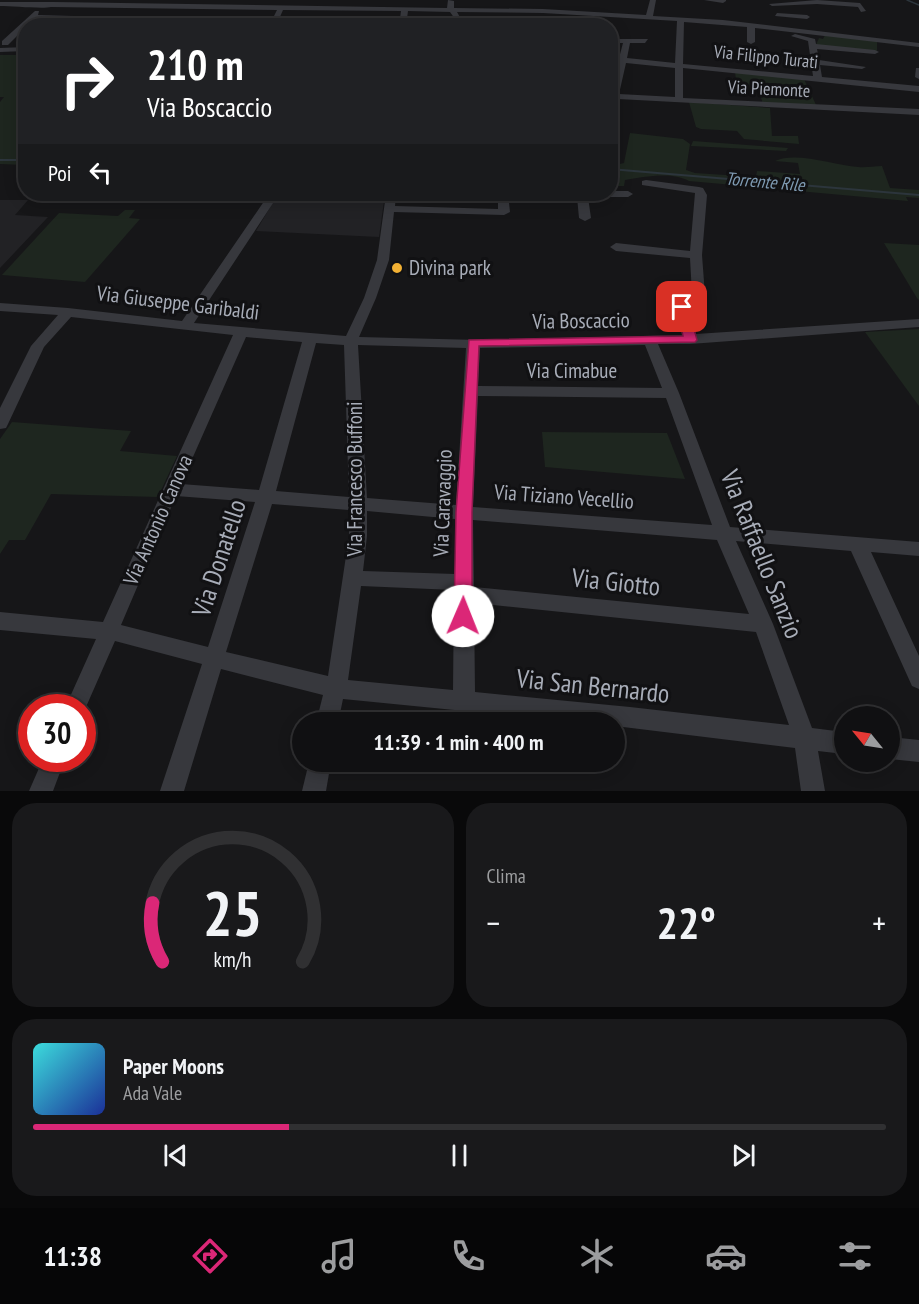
<!DOCTYPE html>
<html lang="it">
<meta charset="utf-8">
<style>
:root{--surface:#101012;--page:#19191b;--text:#f1f3f6;--muted:#9c9d9f;--line:#303032;--accent:#db2777}
body{margin:0;font-family:"PT Sans Narrow",sans-serif;background:var(--page);color:var(--text);height:100vh;display:flex;flex-direction:column;font-size:22px;white-space:nowrap}
*{box-sizing:border-box;margin:0}
p{font-size:20px;color:var(--muted)}
.icon{flex:none;width:33px;height:33px;fill:none;stroke:currentColor;stroke-width:2;stroke-linecap:round;stroke-linejoin:round}
.map{position:relative;height:791px;overflow:hidden}
.panel{display:flex;flex-direction:column;gap:12px;padding:12px;background:#09090a;flex:1}
.panel>*{flex:none}
.hud{position:absolute;left:18px;top:18px;width:600px;height:183px;border-radius:24px;box-shadow:0 3px 15px #0003,0 0 0 2px var(--line);background:#202124;color:#fff;overflow:hidden}
.needle{width:39px;rotate:300deg}
.fabs{position:absolute;left:834px;top:706px;display:grid;gap:12px}
.fabs a{display:grid;place-items:center;width:66px;height:66px;border-radius:50%;background:var(--surface);box-shadow:0 3px 15px #0003,0 0 0 2px var(--line);font-size:30px}
.speed{position:absolute;left:18px;top:694px;display:flex;gap:12px;font-size:30px;font-weight:700;text-align:center}
.speed>*{display:grid;place-content:center;width:78px;height:78px;border-radius:50%;background:var(--surface);box-shadow:0 3px 15px #0003,0 0 0 2px var(--line);line-height:1}
.speed .limit{border:9px solid #d22;background:#fff;color:#111}
.pin{position:absolute;display:grid;place-items:center;width:51px;height:51px;color:#fff;margin:-26px;border-radius:12px;box-shadow:0 3px 9px #0006}
.me{position:absolute;width:66px;margin:-33px;rotate:1deg;stroke-linejoin:round;filter:drop-shadow(0 0 4px #0008)}
.turn{display:flex;align-items:center;gap:21px;height:126px;padding:0 30px;font-size:27px}
.turn .icon{width:78px;height:78px;stroke-width:2.5}
.turn b{display:block;font-size:42px;line-height:51px}
.then{display:flex;align-items:center;height:57px;padding:0 30px;background:#0003;gap:12px;font-size:22px}
.big{font-size:45px;font-weight:600;line-height:1.1}
.panel .tile{flex:1;display:flex;flex-direction:column;justify-content:center;gap:9px;min-width:0;padding:0 21px;border-radius:24px;background:var(--page)}
.panel .dial{align-items:center;gap:0}
.dial svg{height:156px;overflow:visible;fill:none;stroke:var(--line);stroke-width:7;stroke-linecap:round;text-anchor:middle}
.dial text{fill:var(--text);stroke:none}
.song{display:flex;align-items:center;gap:18px}
.cover{width:72px;height:72px;border-radius:9px;background:linear-gradient(135deg,hsl(180 70% 55%),hsl(230 70% 35%))}
.played{height:6px;border-radius:3px;background:linear-gradient(90deg,var(--accent) 30%,var(--line) 30%)}
.keys{display:flex;justify-content:space-around;direction:ltr}
.heat{display:flex;justify-content:space-between;align-items:center;font-size:33px;direction:ltr}
.panel .tiles{flex:1;display:grid;gap:12px;grid-template-columns:1fr 1fr}
.tile:last-child{grid-column:span 2}
.trip{position:absolute;left:292px;top:712px;width:333px;height:60px;border-radius:30px;background:var(--surface);box-shadow:0 3px 15px #0003,0 0 0 2px var(--line);font-weight:600;line-height:60px;text-align:center}
.dock{display:flex;height:96px;justify-content:space-around;align-items:center;background:#060607;color:var(--muted)}
.dock .icon{width:42px;height:42px}
.dock .current{color:var(--accent)}
.dock b{font-size:27px;color:var(--text)}
.map>svg:first-child{display:block}
</style>
<div class="map">
<svg width="919" height="791" viewBox="0 0 919 791">
<rect width="100%" height="100%" fill="#161618"/>
<g fill="#222225">
<polygon points="213,17 273,18 268,25 207,25"/>
<polygon points="278,194 385,194 379,237 256,231"/>
<polygon points="0,200 28,200 15,215 48,217 0,268"/>
</g>
<g fill="#1e261f">
<polygon points="825,35 877,41 877,51 816,45 819,38 823,39"/>
<polygon points="0,55 25,55 25,165 0,164 0,102 4,97 0,97"/>
<polygon points="735,72 804,79 817,107 763,104 758,88 737,87"/>
<polygon points="689,102 770,108 772,136 798,136 799,144 744,139 737,131 701,129 696,127"/>
<path d="M 630,133 L 683,139 L 690,144 L 686,170 L 695,173 L 756,177 L 757,171 L 800,174 L 798,163 L 775,161 C 795,151 835,165 858,167 C 866,168 874,166 882,166 L 890,188 L 919,190 L 919,198 L 906,197 L 908,201 L 689,181 C 671,171 644,177 625,180 L 624,186 L 611,186 L 611,166 L 624,163 Z"/>
<polygon points="693,141 788,148 786,151 691,146"/>
<polygon points="125,210 135,210 129,218 140,219 85,282 2,275 59,213 118,216"/>
<polygon points="884,243 919,245 919,300 917,298"/>
<polygon points="919,329 919,406 865,332"/>
<polygon points="12,422 131,431 120,451 177,456 158,497 51,494 25,540 9,540 0,554 0,439"/>
<polygon points="542,432 667,433 685,479 545,467"/>
</g>
<g fill="none" stroke-linecap="round" stroke-linejoin="round">
<polyline stroke="#2c353c" stroke-width="1.5" points="907,0 919,5"/>
<g stroke="#2c353c" stroke-width="2">
<polyline points="0,160 26,160"/>
<polyline points="610,169 919,195"/>
</g>
<g fill="#37383d" fill-rule="evenodd">
<path d="M 448,0 L 454,1 L 454,8 L 543,9 L 646,15 L 650,0 L 656,0 L 653,16 L 723,20 L 919,43 L 919,47 L 755,28 L 755,42 L 751,44 L 747,42 L 747,27 L 684,22 L 683,64 L 813,76 L 808,41 L 791,36 L 795,34 L 815,39 L 816,44 L 875,50 L 879,52 L 875,54 L 817,49 L 819,60 L 866,67 L 862,69 L 820,65 L 822,77 L 919,86 L 919,92 L 683,68 L 683,98 L 919,109 L 919,115 L 618,99 L 615,115 L 610,118 L 610,94 L 618,62 L 610,61 L 610,57 L 619,58 L 623,43 L 610,43 L 610,39 L 648,39 L 645,43 L 630,43 L 627,58 L 675,63 L 677,21 L 543,13 L 457,12 L 461,19 L 460,26 L 453,26 L 455,19 L 450,12 L 408,11 L 406,26 L 399,26 L 401,11 L 283,10 L 276,26 L 269,26 L 277,10 L 51,7 C 43,9 12,6 0,6 L 0,2 L 54,2 L 447,8 ZM 626,63 L 675,68 L 675,97 L 619,94 Z"/>
<polygon points="704,0 726,0 726,1 723,3"/>
<polygon points="817,0 860,3 866,11 861,12 858,7 817,4 772,6 769,4"/>
<polygon points="35,11 39,11 38,15 74,16 77,18 70,26 62,26 68,20 34,19 8,45 2,45 2,41"/>
<polygon points="777,13 807,15 810,17 807,19 775,16"/>
<polygon points="26,47 26,51 0,52 0,48"/>
<polygon points="916,68 919,68 919,79 915,77"/>
<path d="M 646,180 L 699,187 L 703,188 L 707,195 L 702,255 L 705,295 L 689,308 L 696,334 L 919,319 L 919,327 L 690,344 L 658,344 L 679,393 L 730,527 L 919,542 L 919,556 L 871,552 L 919,656 L 919,689 L 912,686 L 851,551 L 736,541 L 773,624 L 812,728 L 844,732 L 844,754 L 818,751 L 825,791 L 801,791 L 795,748 L 615,726 L 615,723 L 585,723 L 343,699 L 338,723 L 316,723 L 323,695 L 221,669 L 184,791 L 160,791 L 202,664 L 115,641 L 82,716 L 82,708 L 65,708 L 96,639 L 0,630 L 0,612 L 103,622 L 233,335 L 71,317 L 44,347 L 8,424 L 6,428 L 0,429 L 0,408 L 31,346 L 58,315 L 0,311 L 0,303 L 68,308 L 182,321 L 269,194 L 279,194 L 194,323 L 346,336 L 364,298 L 377,260 L 386,194 L 396,194 L 395,206 L 498,209 L 498,194 L 508,194 L 510,212 L 504,215 L 394,212 L 389,260 L 376,298 L 359,337 L 479,340 L 682,335 L 675,307 L 692,294 L 690,258 L 616,251 L 610,247 L 616,243 L 690,251 L 695,193 L 642,185 L 642,181 ZM 246,337 L 302,342 L 259,490 L 181,484 ZM 316,343 L 344,345 L 349,497 L 276,491 ZM 358,345 L 466,348 L 456,505 L 367,498 ZM 645,345 L 662,388 L 478,386 L 480,348 ZM 478,396 L 666,398 L 712,525 L 473,507 ZM 176,496 L 255,502 L 208,647 L 121,625 ZM 272,504 L 349,510 L 349,536 L 328,676 L 226,652 ZM 367,511 L 455,519 L 455,574 L 363,571 L 367,536 ZM 473,520 L 717,540 L 749,614 L 474,587 ZM 361,586 L 454,590 L 453,690 L 348,680 ZM 474,603 L 756,632 L 789,725 L 630,707 L 475,692 Z"/>
<polygon points="610,191 628,191 633,194 628,197 588,197 591,218 585,221 579,218 577,197 526,197 521,194 610,194"/>
<polygon points="890,737 919,740 919,762 890,759"/>
<polygon points="43,759 65,759 53,791 29,791"/>
<polygon points="309,762 331,762 326,791 302,791"/>
</g>
</g>
<polygon fill="#db2777" stroke="#8e194d" stroke-width="1.5" points="682,303 688,307 697,340 695,342 479,346 472,512 472,616 470,621 463,623 457,621 454,616 456,512 469,340 683,336 677,307"/>
<circle fill="#f2b134" stroke="#111113" stroke-width="2" cx="397" cy="268" r="6"/>
<g text-anchor="middle" stroke-width="6" stroke-linejoin="round" paint-order="stroke">
<g font-size="18" fill="#a8adb8" stroke="#111113">
<text transform="translate(766 57) rotate(6)" y="6">Via Filippo Turati</text>
<text transform="translate(769 89) rotate(3)" y="6">Via Piemonte</text>
</g>
<g font-size="18" font-style="italic" fill="#7f9bb3" stroke="#111113">
<text transform="translate(765 182) rotate(5)" y="6">Torrente Rile</text>
</g>
<g font-size="21" fill="#a8adb8" stroke="#111113" text-anchor="start">
<text x="409" y="275">Divina park</text>
</g>
<g font-size="21" fill="#a8adb8" stroke="#111113">
<text transform="translate(178 303) rotate(7)" y="7">Via Giuseppe Garibaldi</text>
<text transform="translate(581 321) rotate(-1)" y="7">Via Boscaccio</text>
<text x="572" y="378">Via Cimabue</text>
<text transform="translate(355 479) rotate(-90)" y="7">Via Francesco Buffoni</text>
<text transform="translate(564 497) rotate(4)" y="7">Via Tiziano Vecellio</text>
<text transform="translate(443 503) rotate(-88)" y="7">Via Caravaggio</text>
<text transform="translate(158 520) rotate(-66)" y="7">Via Antonio Canova</text>
</g>
<g font-size="26" fill="#a8adb8" stroke="#111113">
<text transform="translate(762 554) rotate(68)" y="9">Via Raffaello Sanzio</text>
<text transform="translate(219 558) rotate(-72)" y="9">Via Donatello</text>
<text transform="translate(616 582) rotate(6)" y="9">Via Giotto</text>
<text transform="translate(593 686) rotate(6)" y="9">Via San Bernardo</text>
</g>
</g>
</svg>
<div class="fabs">
<a><svg class="needle" viewBox="-14 -14 28 28"><path d="M0-13l5 13h-10z" fill="#e53935"/><path d="M0 13l5-13h-10z" fill="#9c9d9f"/></svg></a>
</div>
<div class="speed"><div class="limit">30</div></div>
<div class="pin" style="left:682px;top:307px;background:#d93025"><svg class="icon" aria-label="arrive" viewBox="0 0 24 24"><path d="M6 21V4h12l-3 4 3 4H6"/></svg></div>
<svg class="me" style="left:463px;top:616px" viewBox="-20 -20 40 40"><circle r="19" fill="#fff"/><path d="M0-13L10 11 0 6-10 11z" fill="#db2777"/></svg>
<div class="trip">11:39 · 1 min · 400 m</div>
<div class="hud">
<div class="turn"><svg class="icon" aria-label="right" viewBox="0 0 24 24"><path d="M7 20v-9h11M14 6l5 5-5 5"/></svg><div><b>210 m</b>Via Boscaccio</div></div>
<div class="then">Poi<svg class="icon" aria-label="left" viewBox="0 0 24 24"><path d="M17 20v-9H6M10 6l-5 5 5 5"/></svg></div>
</div>
</div>
<section class="panel">
<div class="tiles">
<div class="tile dial"><svg viewBox="0 0 100 80">
<path d="M14 69A42 42 0 1 1 86 69"/>
<path d="M14 69A42 42 0 0 1 9 39" stroke="#db2777"/>
<text x="50" y="56" font-size="32" font-weight="700">25</text>
<text x="50" y="72" font-size="11">km/h</text>
</svg></div>
<div class="tile"><p>Clima</p>
<div class="heat"><a>−</a><b class="big">22°</b><a>+</a></div>
</div>
<div class="tile">
<div class="song"><i class="cover"></i><div><b>Paper Moons</b><p>Ada Vale</p></div></div>
<div class="played"></div>
<div class="keys"><svg class="icon" aria-label="previous" viewBox="0 0 24 24"><path d="M18 5L8 12l10 7zM5 5v14"/></svg><svg class="icon" aria-label="pause" viewBox="0 0 24 24"><path d="M8 5v14M16 5v14"/></svg><svg class="icon" aria-label="next" viewBox="0 0 24 24"><path d="M6 5l10 7-10 7zM19 5v14"/></svg></div>
</div>
</div>
</section>
<nav class="dock">
<b>11:38</b>
<svg class="icon current" aria-label="directions" viewBox="0 0 24 24"><path d="M12 3l9 9-9 9-9-9zM9 14v-3h6M13 9l2 2-2 2"/></svg>
<svg class="icon" aria-label="music" viewBox="0 0 24 24"><path d="M9 18V5l10-2v13"/><circle cx="6" cy="18" r="3"/><circle cx="16" cy="16" r="3"/></svg>
<svg class="icon" aria-label="phone" viewBox="0 0 24 24"><path d="M5 4h4l2 5-3 2q2 4 5 5l2-3 5 2v4C11 20 4 13 5 4z"/></svg>
<svg class="icon" aria-label="climate" viewBox="0 0 24 24"><path d="M12 3v18M4 7l16 10M4 17L20 7"/></svg>
<svg class="icon" aria-label="car" viewBox="0 0 24 24"><path d="M5 17H2v-5l4-1 3-4h7l3 4 3 1v5h-3M9 17h6M6 11h13"/><circle cx="7" cy="17" r="2"/><circle cx="17" cy="17" r="2"/></svg>
<svg class="icon" aria-label="filters" viewBox="0 0 24 24"><path d="M4 7h16M4 17h16"/><circle cx="9" cy="7" r="2"/><circle cx="15" cy="17" r="2"/></svg>
</nav>
